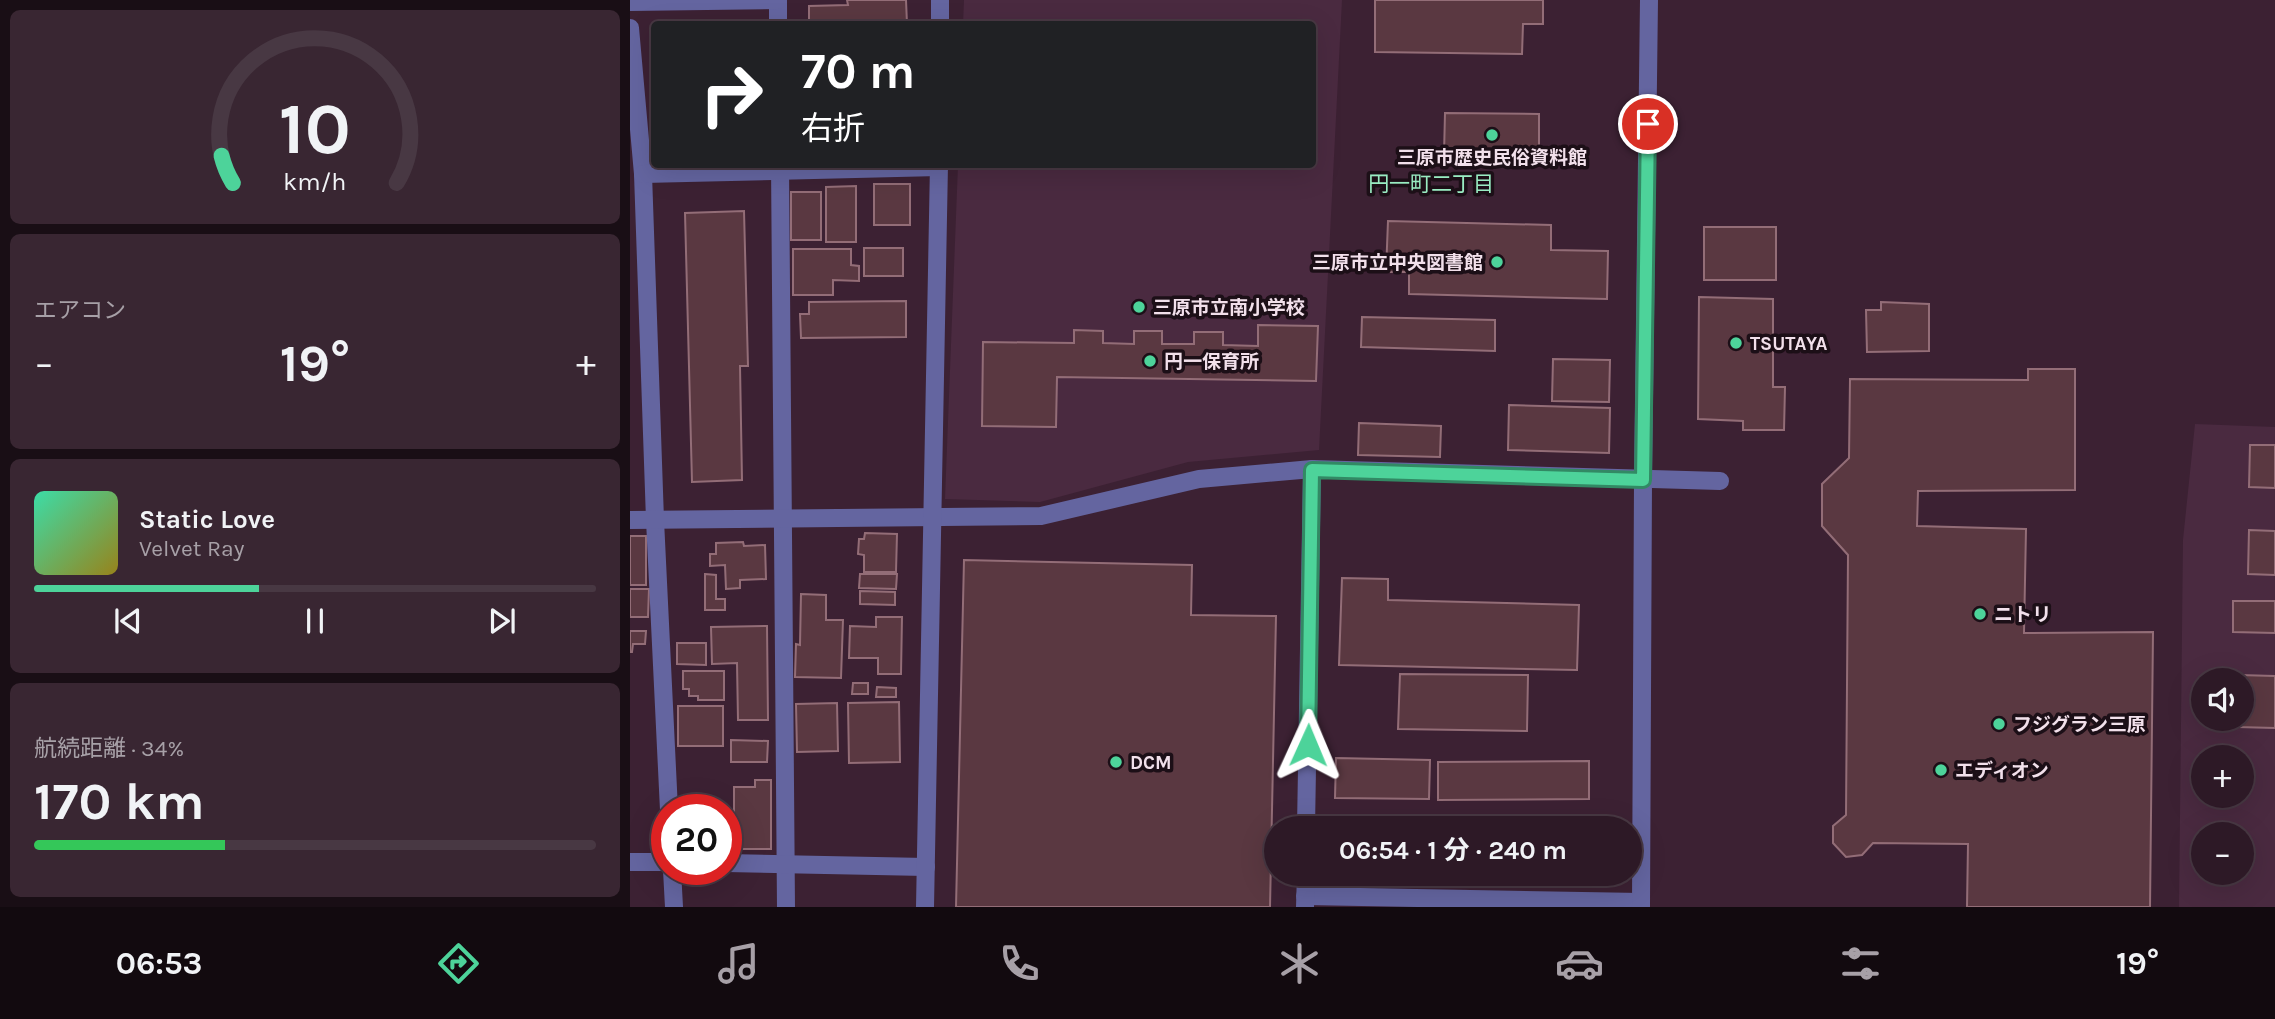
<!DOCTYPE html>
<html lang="ja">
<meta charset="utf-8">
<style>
:root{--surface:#2d1926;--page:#392632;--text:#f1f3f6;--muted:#a7a0a7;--line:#483843;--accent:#4dd39a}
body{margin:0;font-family:Karla,"Noto Sans JP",sans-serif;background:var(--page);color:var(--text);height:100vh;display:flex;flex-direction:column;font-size:26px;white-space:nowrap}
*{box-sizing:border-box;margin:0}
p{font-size:23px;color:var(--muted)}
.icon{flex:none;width:38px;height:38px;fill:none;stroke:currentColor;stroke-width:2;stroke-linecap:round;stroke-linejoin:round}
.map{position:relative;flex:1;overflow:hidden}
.details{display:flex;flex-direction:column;gap:10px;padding:10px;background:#190e15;width:630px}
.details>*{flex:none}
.hud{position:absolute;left:21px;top:21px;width:665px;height:147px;border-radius:7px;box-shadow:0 7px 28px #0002,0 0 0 2px var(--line);background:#202124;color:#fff;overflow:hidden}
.tools{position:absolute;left:1561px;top:668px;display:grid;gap:14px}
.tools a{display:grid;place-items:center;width:63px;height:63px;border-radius:50%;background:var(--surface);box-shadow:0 7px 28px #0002,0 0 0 2px var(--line);font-size:35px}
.speed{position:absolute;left:21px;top:794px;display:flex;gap:14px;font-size:35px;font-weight:700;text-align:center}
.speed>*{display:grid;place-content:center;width:91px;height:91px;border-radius:50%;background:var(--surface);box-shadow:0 7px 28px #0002,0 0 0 2px var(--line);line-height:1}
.speed .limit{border:10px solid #d22;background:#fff;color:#111}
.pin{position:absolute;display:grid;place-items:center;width:60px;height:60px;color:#fff;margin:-30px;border:4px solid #fff;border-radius:50%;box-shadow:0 2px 7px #0007}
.me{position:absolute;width:77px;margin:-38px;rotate:1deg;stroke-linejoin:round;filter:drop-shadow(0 0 5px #0008)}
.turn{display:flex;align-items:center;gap:24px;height:147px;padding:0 35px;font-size:32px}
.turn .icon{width:91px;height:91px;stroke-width:2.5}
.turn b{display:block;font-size:49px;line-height:60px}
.big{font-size:52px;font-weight:700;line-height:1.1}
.details .card{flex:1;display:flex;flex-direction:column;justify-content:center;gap:10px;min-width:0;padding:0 24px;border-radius:10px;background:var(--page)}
.details .dial{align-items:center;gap:0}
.dial svg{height:182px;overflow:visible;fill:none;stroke:var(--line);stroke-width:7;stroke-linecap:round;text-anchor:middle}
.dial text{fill:var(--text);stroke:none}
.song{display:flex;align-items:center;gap:21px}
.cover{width:84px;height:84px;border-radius:10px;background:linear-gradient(135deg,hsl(160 70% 55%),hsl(50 70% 35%))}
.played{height:7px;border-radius:4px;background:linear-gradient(90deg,var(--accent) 40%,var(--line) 40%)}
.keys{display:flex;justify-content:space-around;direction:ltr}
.heat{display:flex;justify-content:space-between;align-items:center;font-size:38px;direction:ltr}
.charge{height:10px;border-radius:5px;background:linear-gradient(90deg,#34c759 34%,var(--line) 0)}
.trip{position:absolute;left:634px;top:816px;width:378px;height:70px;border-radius:35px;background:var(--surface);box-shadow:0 7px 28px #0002,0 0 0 2px var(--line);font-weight:700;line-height:70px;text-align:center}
.menu{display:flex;height:112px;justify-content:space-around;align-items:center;background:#120a0f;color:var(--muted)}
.menu .icon{width:49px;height:49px}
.menu .selected{color:var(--accent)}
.menu b{font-size:32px;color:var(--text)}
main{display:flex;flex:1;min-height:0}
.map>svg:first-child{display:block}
</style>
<main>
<section class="details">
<div class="card dial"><svg viewBox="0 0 100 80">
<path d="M14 69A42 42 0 1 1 86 69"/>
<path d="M14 69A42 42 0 0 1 9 57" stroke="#4dd39a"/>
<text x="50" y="56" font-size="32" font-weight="700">10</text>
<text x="50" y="72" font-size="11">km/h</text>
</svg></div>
<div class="card"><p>エアコン</p>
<div class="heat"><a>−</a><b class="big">19°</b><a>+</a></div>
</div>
<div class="card">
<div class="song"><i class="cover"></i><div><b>Static Love</b><p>Velvet Ray</p></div></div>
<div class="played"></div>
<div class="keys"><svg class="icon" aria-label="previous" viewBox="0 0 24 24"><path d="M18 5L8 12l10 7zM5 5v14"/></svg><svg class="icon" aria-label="pause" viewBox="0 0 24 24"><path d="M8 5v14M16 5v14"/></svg><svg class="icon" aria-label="next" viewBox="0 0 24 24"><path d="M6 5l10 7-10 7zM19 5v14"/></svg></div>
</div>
<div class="card"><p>航続距離 · 34%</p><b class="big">170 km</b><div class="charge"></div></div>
</section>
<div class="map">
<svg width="1645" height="907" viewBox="0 0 1645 907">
<rect width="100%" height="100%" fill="#3c2133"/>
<g fill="#4a2a40" fill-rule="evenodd">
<polygon points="334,0 712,0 689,450 558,462 410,502 315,499 328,165 682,164 682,24 333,24"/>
<path d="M 1565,424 L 1645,427 L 1645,907 L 1549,907 L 1553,540 ZM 1573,681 L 1612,681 L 1612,719 L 1573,719 ZM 1573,758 L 1612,758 L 1612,796 L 1573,796 ZM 1573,835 L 1612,835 L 1612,873 L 1573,873 Z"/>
</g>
<g fill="#5a3841" stroke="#936d77" stroke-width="2">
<polygon points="217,0 276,0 277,24 179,24 179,6 218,5"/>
<polygon points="745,0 913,0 913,24 893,24 892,54 745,52"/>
<polygon points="815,113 909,114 909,157 814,155"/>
<rect x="244" y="184" width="36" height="41"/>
<polygon points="226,186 226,242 196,242 196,187"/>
<rect x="161" y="192" width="30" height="48"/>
<polygon points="114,211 118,366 110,366 112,480 62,482 55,213"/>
<polygon points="758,221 921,225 921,250 978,251 977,299 779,294 779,272 756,272"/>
<rect x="1074" y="227" width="72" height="53"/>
<rect x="234" y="248" width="39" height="28"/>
<polygon points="163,249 221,249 221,265 229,266 229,281 203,280 203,295 163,295"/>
<polygon points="1069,297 1143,299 1143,387 1155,387 1154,430 1113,430 1113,421 1068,419"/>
<polygon points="276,301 276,337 171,338 170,314 179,314 179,302"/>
<polygon points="1251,302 1299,304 1299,351 1237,352 1236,310 1251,310"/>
<polygon points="732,317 865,320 865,351 731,347"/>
<polygon points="628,325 688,326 686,381 427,377 426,427 352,426 353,342 444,343 444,330 473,331 473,343 504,344 504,331 532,331 532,344 564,344 564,332 593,332 593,345 628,346"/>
<polygon points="923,359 980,360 979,402 922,401"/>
<polygon points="1398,369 1445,369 1445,490 1288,491 1287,526 1396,529 1394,633 1523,632 1520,907 1337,907 1338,844 1243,843 1232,855 1216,857 1203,843 1203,826 1216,815 1218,555 1192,526 1192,484 1219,458 1220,379 1398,380"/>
<polygon points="879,405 980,408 979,453 878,450"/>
<polygon points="729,423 811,426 810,457 728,455"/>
<polygon points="1620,445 1645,445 1645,488 1619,487"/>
<polygon points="1619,530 1645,531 1645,575 1618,574"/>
<polygon points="235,533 267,534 266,572 234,572 234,555 228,554 229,539 234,539"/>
<rect x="0" y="536" width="16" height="49"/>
<polygon points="113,542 114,546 135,545 136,579 110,580 110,588 96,589 95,565 80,566 80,554 86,554 86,543"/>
<polygon points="334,560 562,565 561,615 646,616 640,907 326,907"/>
<polygon points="75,574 86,575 86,599 95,599 95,610 75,610"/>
<polygon points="230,574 267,574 266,589 229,588"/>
<polygon points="712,578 758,579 758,600 949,605 947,670 709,665"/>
<polygon points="0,589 19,589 18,617 0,617"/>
<polygon points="230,591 265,592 265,605 230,604"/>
<polygon points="171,594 196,595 196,620 213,620 211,678 165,677 166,644 170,645"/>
<polygon points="1603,601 1645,601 1645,633 1603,632"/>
<polygon points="246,617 272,617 271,674 248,674 248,658 219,658 220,626 246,627"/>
<polygon points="137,626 138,720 108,720 107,663 82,664 81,627"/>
<polygon points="0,631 16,631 15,644 3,644 2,652 0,652"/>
<polygon points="47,643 76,643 76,665 47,664"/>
<polygon points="53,671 94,671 94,700 68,700 68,696 59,696 59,689 53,689"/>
<polygon points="770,674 898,675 897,731 768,729"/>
<polygon points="1609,675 1645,676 1645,728 1608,727 1608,719 1612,719 1612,681 1609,681"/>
<polygon points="223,683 238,683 238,694 222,694"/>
<polygon points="247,687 266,688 266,697 246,697"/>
<polygon points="269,702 270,762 219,763 218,703"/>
<polygon points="207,703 208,751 167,752 166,704"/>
<rect x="48" y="706" width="45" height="40"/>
<polygon points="101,740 138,741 137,762 101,762"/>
<polygon points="706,758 800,760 799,799 705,798"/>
<polygon points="959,761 959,799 808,800 808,762"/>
<polygon points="125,780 141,780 141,849 104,849 104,787 125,787"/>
<polygon points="777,817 927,818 927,828 777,828"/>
<polygon points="776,873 927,873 927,880 776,879"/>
</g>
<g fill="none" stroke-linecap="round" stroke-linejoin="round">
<g stroke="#6465a0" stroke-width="18">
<polyline points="148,0 148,24"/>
<polyline points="0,2 148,0"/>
<polyline points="310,24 310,0"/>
<polyline points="0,28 13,174 25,520 39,810"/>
<polyline points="150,164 156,907"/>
<polyline points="13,174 309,167"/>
<polyline points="0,520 411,516 569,479 682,469"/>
<polyline points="676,828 682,469 1090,481"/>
<polyline points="0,862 37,862"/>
<polyline points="96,863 296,867"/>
<polyline points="42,870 44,907"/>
<polyline points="675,896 1011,902"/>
<polyline points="295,907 309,164"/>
<polyline points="675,907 676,873"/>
<polyline points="1011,907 1013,480 1019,0"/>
</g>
</g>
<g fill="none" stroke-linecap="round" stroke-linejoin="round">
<g stroke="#328964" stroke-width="18">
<polyline id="route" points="678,745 682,470 1013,480 1018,124"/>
</g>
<use href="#route" stroke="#4dd39a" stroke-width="12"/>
</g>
<g fill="#4dd39a" stroke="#1c0f17" stroke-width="2.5">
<circle cx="862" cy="135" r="7"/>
<circle cx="867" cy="262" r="7"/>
<circle cx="509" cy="307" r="7"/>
<circle cx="1106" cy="343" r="7"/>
<circle cx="520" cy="361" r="7"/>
<circle cx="1350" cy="614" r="7"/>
<circle cx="1369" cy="724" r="7"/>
<circle cx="486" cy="762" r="7"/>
<circle cx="1311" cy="770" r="7"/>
</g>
<g text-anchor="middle" stroke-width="7" stroke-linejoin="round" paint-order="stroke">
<g font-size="19" font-weight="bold" fill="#f2e0eb" stroke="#1c0f17" text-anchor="start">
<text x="862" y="164" text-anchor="middle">三原市歴史民俗資料館</text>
<text x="853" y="269" text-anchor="end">三原市立中央図書館</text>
<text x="523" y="314">三原市立南小学校</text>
<text x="1120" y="350">TSUTAYA</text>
<text x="534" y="368">円一保育所</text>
<text x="1364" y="621">ニトリ</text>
<text x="1383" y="731">フジグラン三原</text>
<text x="500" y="769">DCM</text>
<text x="1325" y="777">エディオン</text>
</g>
<g font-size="21" fill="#99ecc2" stroke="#1c0f17">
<text x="801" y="191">円一町二丁目</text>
</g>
</g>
</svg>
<div class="tools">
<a><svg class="icon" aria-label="sound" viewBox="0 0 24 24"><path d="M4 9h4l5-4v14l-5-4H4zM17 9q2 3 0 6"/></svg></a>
<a>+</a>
<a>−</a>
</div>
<div class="speed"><div class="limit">20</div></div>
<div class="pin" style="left:1018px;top:124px;background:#d93025"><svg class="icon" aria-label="arrive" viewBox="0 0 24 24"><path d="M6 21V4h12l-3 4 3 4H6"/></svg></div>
<svg class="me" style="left:678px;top:745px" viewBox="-20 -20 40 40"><path d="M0-17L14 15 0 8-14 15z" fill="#4dd39a" stroke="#fff" stroke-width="4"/></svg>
<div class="trip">06:54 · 1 分 · 240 m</div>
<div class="hud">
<div class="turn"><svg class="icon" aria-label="right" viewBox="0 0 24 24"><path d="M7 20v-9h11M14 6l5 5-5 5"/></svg><div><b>70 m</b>右折</div></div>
</div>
</div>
</main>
<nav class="menu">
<b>06:53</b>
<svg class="icon selected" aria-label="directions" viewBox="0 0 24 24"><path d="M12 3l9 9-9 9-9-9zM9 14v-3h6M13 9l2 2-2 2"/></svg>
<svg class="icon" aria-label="music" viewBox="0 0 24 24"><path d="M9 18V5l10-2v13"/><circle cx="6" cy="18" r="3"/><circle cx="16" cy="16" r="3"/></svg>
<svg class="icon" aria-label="phone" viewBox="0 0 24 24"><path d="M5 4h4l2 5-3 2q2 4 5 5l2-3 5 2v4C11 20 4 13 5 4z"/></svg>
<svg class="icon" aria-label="climate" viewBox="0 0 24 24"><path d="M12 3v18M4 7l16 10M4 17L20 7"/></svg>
<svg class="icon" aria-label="car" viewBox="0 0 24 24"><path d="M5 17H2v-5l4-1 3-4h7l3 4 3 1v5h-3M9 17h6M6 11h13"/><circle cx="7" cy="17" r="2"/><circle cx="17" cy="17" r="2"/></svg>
<svg class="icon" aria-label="filters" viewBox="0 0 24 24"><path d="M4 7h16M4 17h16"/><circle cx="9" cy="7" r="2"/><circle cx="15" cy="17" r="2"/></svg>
<b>19°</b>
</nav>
